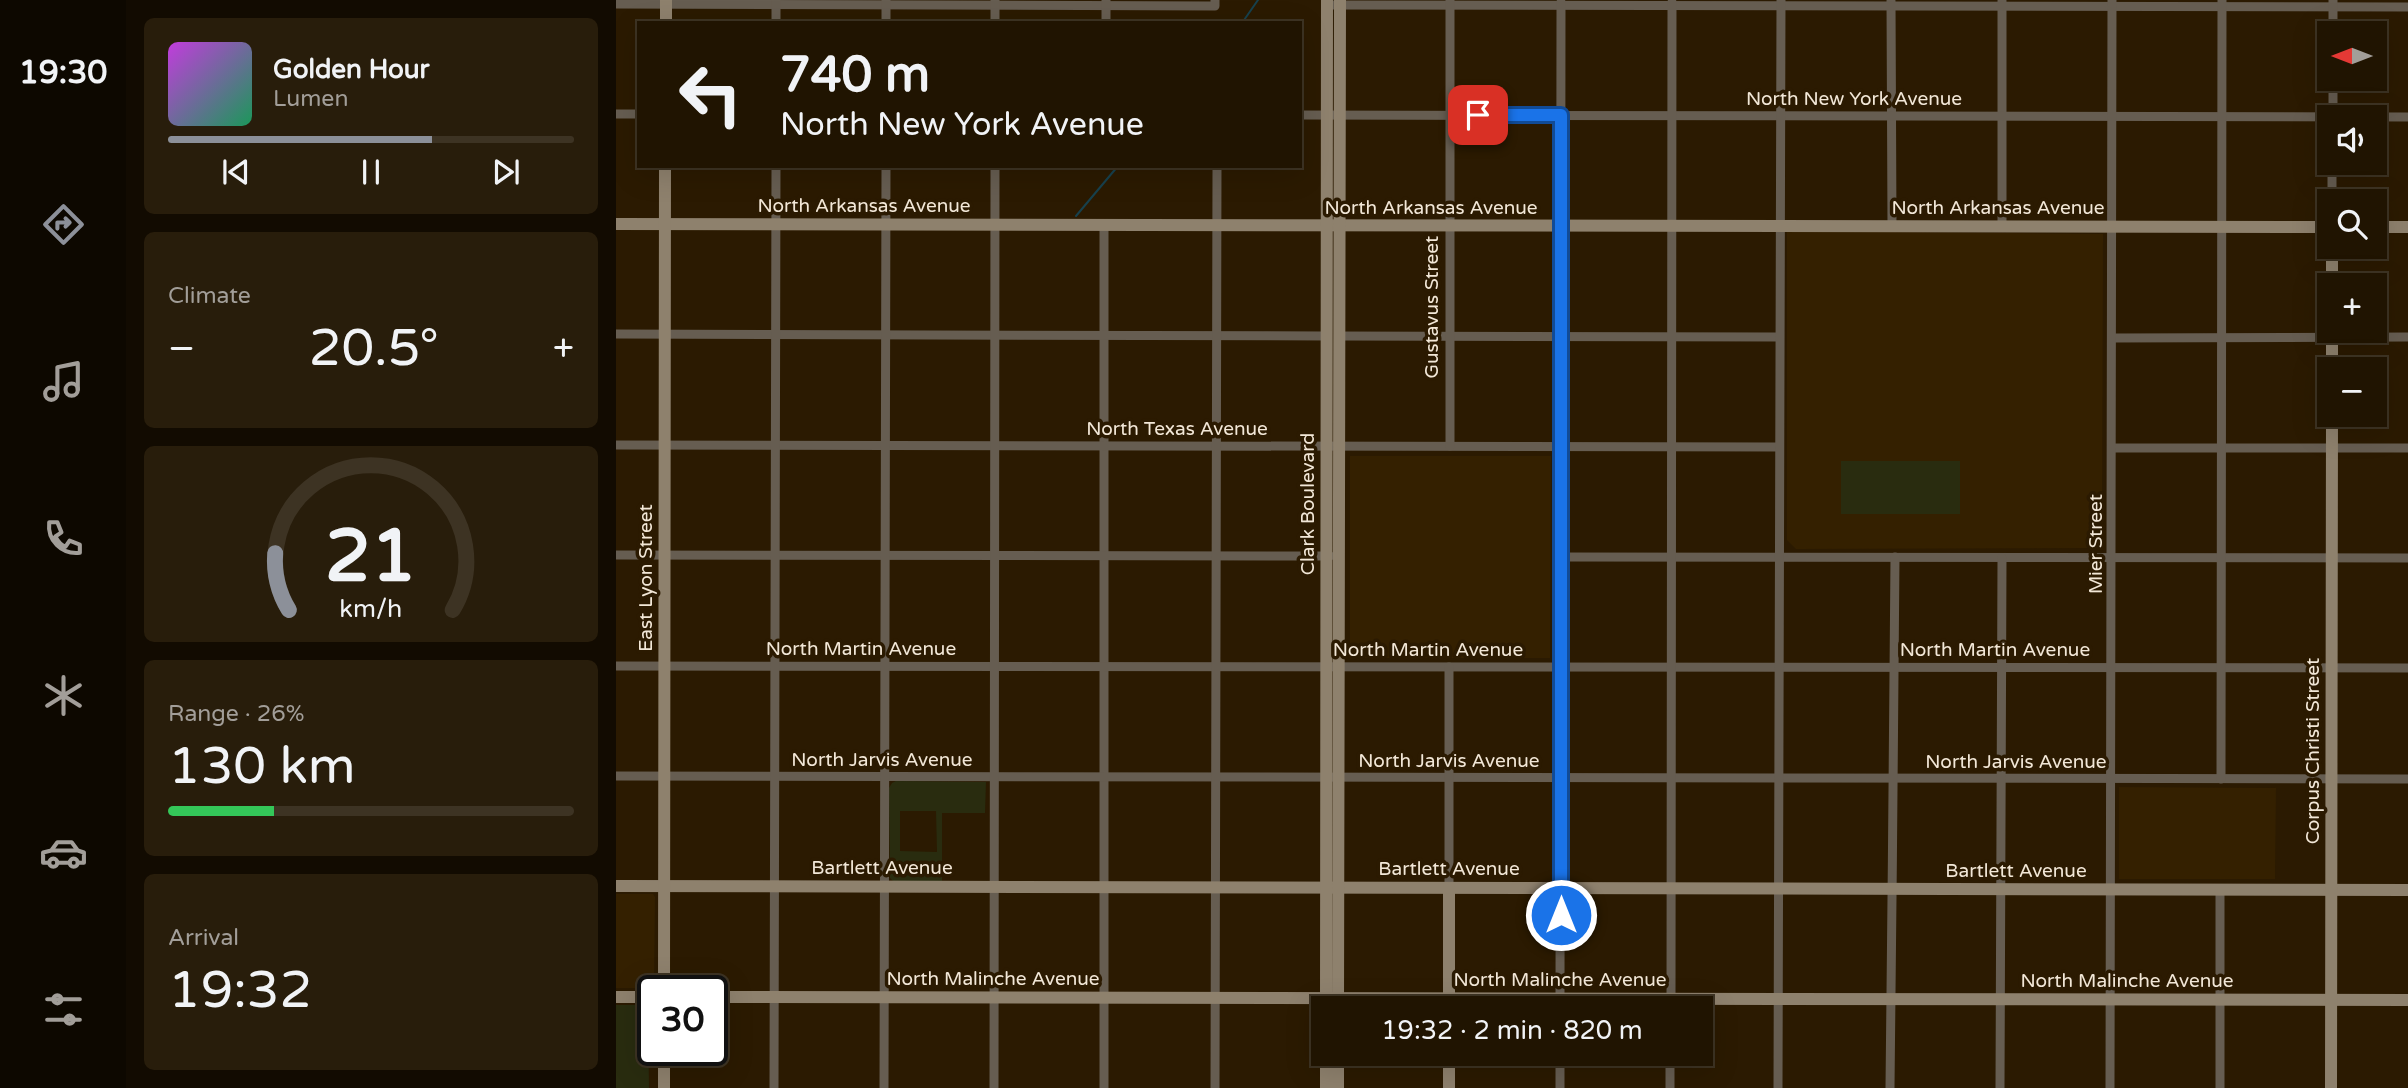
<!DOCTYPE html>
<meta charset="utf-8">
<style>
:root{--surface:#201401;--page:#281d0b;--text:#f1f3f6;--muted:#a29e99;--line:#3d3323;--accent:#8c9099}
body{margin:0;font-family:"Varela Round",sans-serif;background:var(--page);color:var(--text);height:100vh;display:flex;flex-direction:column;font-size:26px;white-space:nowrap}
*{box-sizing:border-box;margin:0}
p{font-size:23px;color:var(--muted)}
.icon{flex:none;width:38px;height:38px;fill:none;stroke:currentColor;stroke-width:2;stroke-linecap:round;stroke-linejoin:round}
.map{position:relative;flex:1;overflow:hidden}
.sheet{display:flex;flex-direction:column;gap:18px;padding:18px;background:#120b01;width:490px}
.sheet>*{flex:none}
.hud{position:absolute;left:21px;top:21px;width:665px;height:147px;border-radius:0px;box-shadow:0 7px 28px #0002,0 0 0 2px var(--line);background:#201401;color:var(--text);overflow:hidden}
.needle{width:46px;rotate:270deg}
.fabs{position:absolute;left:1701px;top:21px;display:grid;gap:14px}
.fabs a{display:grid;place-items:center;width:70px;height:70px;border-radius:0px;background:var(--surface);box-shadow:0 7px 28px #0002,0 0 0 2px var(--line);font-size:35px}
.speed{position:absolute;left:21px;top:975px;display:flex;gap:14px;font-size:35px;font-weight:700;text-align:center}
.speed>*{display:grid;place-content:center;width:91px;height:91px;border-radius:50%;background:var(--surface);box-shadow:0 7px 28px #0002,0 0 0 2px var(--line);line-height:1}
.speed .limit{border:4px solid #111;border-radius:10px;background:#fff;color:#111}
.pin{position:absolute;display:grid;place-items:center;width:60px;height:60px;color:#fff;margin:-30px;border-radius:14px;box-shadow:0 4px 10px #0006}
.me{position:absolute;width:77px;margin:-38px;rotate:0deg;stroke-linejoin:round;filter:drop-shadow(0 0 5px #0008)}
.turn{display:flex;align-items:center;gap:24px;height:147px;padding:0 28px;font-size:32px}
.turn .icon{width:91px;height:91px;stroke-width:2.5}
.turn b{display:block;font-size:49px;line-height:60px}
.big{font-size:52px;font-weight:600;line-height:1.1}
.sheet .tile{flex:1;display:flex;flex-direction:column;justify-content:center;gap:10px;min-width:0;padding:0 24px;border-radius:10px;background:var(--page)}
.sheet .dial{align-items:center;gap:0}
.dial svg{height:182px;overflow:visible;fill:none;stroke:var(--line);stroke-width:7;stroke-linecap:round;text-anchor:middle}
.dial text{fill:var(--text);stroke:none}
.song{display:flex;align-items:center;gap:21px}
.cover{width:84px;height:84px;border-radius:10px;background:linear-gradient(135deg,hsl(290 70% 55%),hsl(150 70% 35%))}
.played{height:7px;border-radius:4px;background:linear-gradient(90deg,var(--accent) 65%,var(--line) 65%)}
.keys{display:flex;justify-content:space-around;direction:ltr}
.heat{display:flex;justify-content:space-between;align-items:center;font-size:38px;direction:ltr}
.charge{height:10px;border-radius:5px;background:linear-gradient(90deg,#34c759 26%,var(--line) 0)}
.trip{position:absolute;left:695px;top:996px;width:402px;height:70px;border-radius:0px;background:var(--surface);box-shadow:0 7px 28px #0002,0 0 0 2px var(--line);font-weight:600;line-height:70px;text-align:center}
main{display:flex;flex:1;min-height:0}
.tabs{display:flex;flex-direction:column;width:126px;justify-content:space-around;align-items:center;background:#0d0800;color:var(--muted)}
.tabs .icon{width:49px;height:49px}
.tabs .on{color:var(--accent)}
.tabs b{font-size:32px;color:var(--text)}
.map>svg:first-child{display:block}
</style>
<main>
<nav class="tabs">
<b>19:30</b>
<svg class="icon on" aria-label="directions" viewBox="0 0 24 24"><path d="M12 3l9 9-9 9-9-9zM9 14v-3h6M13 9l2 2-2 2"/></svg>
<svg class="icon" aria-label="music" viewBox="0 0 24 24"><path d="M9 18V5l10-2v13"/><circle cx="6" cy="18" r="3"/><circle cx="16" cy="16" r="3"/></svg>
<svg class="icon" aria-label="phone" viewBox="0 0 24 24"><path d="M5 4h4l2 5-3 2q2 4 5 5l2-3 5 2v4C11 20 4 13 5 4z"/></svg>
<svg class="icon" aria-label="climate" viewBox="0 0 24 24"><path d="M12 3v18M4 7l16 10M4 17L20 7"/></svg>
<svg class="icon" aria-label="car" viewBox="0 0 24 24"><path d="M5 17H2v-5l4-1 3-4h7l3 4 3 1v5h-3M9 17h6M6 11h13"/><circle cx="7" cy="17" r="2"/><circle cx="17" cy="17" r="2"/></svg>
<svg class="icon" aria-label="filters" viewBox="0 0 24 24"><path d="M4 7h16M4 17h16"/><circle cx="9" cy="7" r="2"/><circle cx="15" cy="17" r="2"/></svg>
</nav>
<section class="sheet">
<div class="tile">
<div class="song"><i class="cover"></i><div><b>Golden Hour</b><p>Lumen</p></div></div>
<div class="played"></div>
<div class="keys"><svg class="icon" aria-label="previous" viewBox="0 0 24 24"><path d="M18 5L8 12l10 7zM5 5v14"/></svg><svg class="icon" aria-label="pause" viewBox="0 0 24 24"><path d="M8 5v14M16 5v14"/></svg><svg class="icon" aria-label="next" viewBox="0 0 24 24"><path d="M6 5l10 7-10 7zM19 5v14"/></svg></div>
</div>
<div class="tile"><p>Climate</p>
<div class="heat"><a>−</a><b class="big">20.5°</b><a>+</a></div>
</div>
<div class="tile dial"><svg viewBox="0 0 100 80">
<path d="M14 69A42 42 0 1 1 86 69"/>
<path d="M14 69A42 42 0 0 1 8 44" stroke="#8c9099"/>
<text x="50" y="56" font-size="32" font-weight="700">21</text>
<text x="50" y="72" font-size="11">km/h</text>
</svg></div>
<div class="tile"><p>Range · 26%</p><b class="big">130 km</b><div class="charge"></div></div>
<div class="tile"><p>Arrival</p><b class="big">19:32</b></div>
</section>
<div class="map">
<svg width="1792" height="1088" viewBox="0 0 1792 1088">
<rect width="100%" height="100%" fill="#2b1a01"/>
<g fill="#342000">
<polygon points="1171,231 1487,234 1486,544 1483,548 1180,549 1171,540"/>
<polygon points="734,456 935,456 934,658 734,658"/>
<polygon points="1503,787 1660,788 1659,879 1503,879"/>
<polygon points="0,894 37,894 39,897 38,988 0,988"/>
</g>
<g fill="#292c0f" fill-rule="evenodd">
<rect x="1225" y="461" width="119" height="53"/>
<path d="M 280,781 L 370,782 L 369,813 L 326,813 L 326,882 L 278,882 L 274,878 L 273,788 L 276,783 ZM 284,811 L 320,811 L 321,852 L 284,851 Z"/>
<polygon points="0,1005 32,1005 33,1088 0,1088"/>
</g>
<g fill="none" stroke-linecap="round" stroke-linejoin="round">
<g stroke="#17414d" stroke-width="2">
<polyline points="626,23 642,0"/>
<polyline points="460,216 502,166"/>
</g>
<g stroke="#665d51" stroke-width="9">
<polyline points="1275,1 1276,227"/>
<polyline points="1386,1 1386,227"/>
<polyline points="0,4 599,6 599,0"/>
<polyline points="711,5 1792,7"/>
<polyline points="160,23 160,0"/>
<polyline points="270,23 270,0"/>
<polyline points="379,23 379,0"/>
<polyline points="490,23 490,0"/>
<polyline points="1717,33 1717,0"/>
<polyline points="0,114 23,114"/>
<polyline points="684,115 1792,117"/>
<polyline points="1717,117 1717,79"/>
<polyline points="1716,201 1716,163"/>
<polyline points="488,225 488,1088"/>
<polyline points="0,334 711,336"/>
<polyline points="723,336 1163,337"/>
<polyline points="1496,338 1792,337"/>
<polyline points="0,445 1163,447"/>
<polyline points="834,446 834,0"/>
<polyline points="1496,448 1792,448"/>
<polyline points="0,555 714,556"/>
<polyline points="945,557 1792,558"/>
<polyline points="0,666 1792,668"/>
<polyline points="0,776 1792,779"/>
<polyline points="1605,779 1606,0"/>
<polyline points="833,888 833,667"/>
<polyline points="944,1008 945,2"/>
<polyline points="1055,1008 1056,2"/>
<polyline points="158,1088 160,166"/>
<polyline points="268,1088 270,166"/>
<polyline points="378,1088 379,166"/>
<polyline points="599,1088 601,166"/>
<polyline points="944,1088 944,1054"/>
<polyline points="1054,1088 1054,1054"/>
<polyline points="1162,1088 1165,0"/>
<path d="M 1274,1088 C 1275,911 1279,734 1279,557"/>
<polyline points="1384,1088 1386,558"/>
<polyline points="1494,1088 1496,0"/>
<polyline points="1604,1088 1604,889"/>
</g>
<g stroke="#8e816d" stroke-width="12">
<polyline points="50,23 50,0"/>
<polyline points="0,224 1713,227"/>
<polyline points="1759,227 1792,227"/>
<polyline points="1716,285 1716,247"/>
<polyline points="1716,369 1716,331"/>
<polyline points="0,886 1792,890"/>
<polyline points="833,888 833,1008"/>
<polyline points="48,990 49,166"/>
<polyline points="0,997 37,997"/>
<polyline points="96,997 1792,1000"/>
<polyline points="710,1008 711,0"/>
<polyline points="722,1008 724,0"/>
<polyline points="48,1088 48,1050"/>
<polyline points="710,1088 710,1054"/>
<polyline points="722,1088 722,1054"/>
<polyline points="833,1088 833,1054"/>
<polyline points="1715,1088 1716,415"/>
</g>
</g>
<g fill="none" stroke-linecap="round" stroke-linejoin="round">
<g stroke="#114b97" stroke-width="18">
<polyline id="route" points="862,115 945,115 945,915"/>
</g>
<use href="#route" stroke="#1a73e8" stroke-width="12"/>
</g>
<g text-anchor="middle" stroke-width="7" stroke-linejoin="round" paint-order="stroke">
<g font-size="19" fill="#f2e7d7" stroke="#2b1a01">
<text x="1238" y="105">North New York Avenue</text>
<text x="248" y="212">North Arkansas Avenue</text>
<text x="815" y="214">North Arkansas Avenue</text>
<text x="1382" y="214">North Arkansas Avenue</text>
<text transform="translate(815 307) rotate(-90)" y="7">Gustavus Street</text>
<text x="561" y="435">North Texas Avenue</text>
<text transform="translate(691 504) rotate(-90)" y="7">Clark Boulevard</text>
<text transform="translate(1479 544) rotate(-90)" y="7">Mier Street</text>
<text transform="translate(29 578) rotate(-90)" y="7">East Lyon Street</text>
<text x="245" y="655">North Martin Avenue</text>
<text x="812" y="656">North Martin Avenue</text>
<text x="1379" y="656">North Martin Avenue</text>
<text transform="translate(1696 751) rotate(-90)" y="7">Corpus Christi Street</text>
<text x="266" y="766">North Jarvis Avenue</text>
<text x="833" y="767">North Jarvis Avenue</text>
<text x="1400" y="768">North Jarvis Avenue</text>
<text x="266" y="874">Bartlett Avenue</text>
<text x="833" y="875">Bartlett Avenue</text>
<text x="1400" y="877">Bartlett Avenue</text>
<text x="377" y="985">North Malinche Avenue</text>
<text x="944" y="986">North Malinche Avenue</text>
<text x="1511" y="987">North Malinche Avenue</text>
</g>
</g>
</svg>
<div class="fabs">
<a><svg class="needle" viewBox="-14 -14 28 28"><path d="M0-13l5 13h-10z" fill="#e53935"/><path d="M0 13l5-13h-10z" fill="#a29e99"/></svg></a>
<a><svg class="icon" aria-label="sound" viewBox="0 0 24 24"><path d="M4 9h4l5-4v14l-5-4H4zM17 9q2 3 0 6"/></svg></a>
<a><svg class="icon" aria-label="search" viewBox="0 0 24 24"><circle cx="10" cy="10" r="6"/><path d="M15 15l6 6"/></svg></a>
<a>+</a>
<a>−</a>
</div>
<div class="speed"><div class="limit">30</div></div>
<div class="pin" style="left:862px;top:115px;background:#d93025"><svg class="icon" aria-label="arrive" viewBox="0 0 24 24"><path d="M6 21V4h12l-3 4 3 4H6"/></svg></div>
<svg class="me" style="left:945px;top:915px" viewBox="-20 -20 40 40"><circle r="17" fill="#1a73e8" stroke="#fff" stroke-width="3"/><path d="M0-11L8 9 0 5-8 9z" fill="#fff"/></svg>
<div class="trip">19:32 · 2 min · 820 m</div>
<div class="hud">
<div class="turn"><svg class="icon" aria-label="left" viewBox="0 0 24 24"><path d="M17 20v-9H6M10 6l-5 5 5 5"/></svg><div><b>740 m</b>North New York Avenue</div></div>
</div>
</div>
</main>
